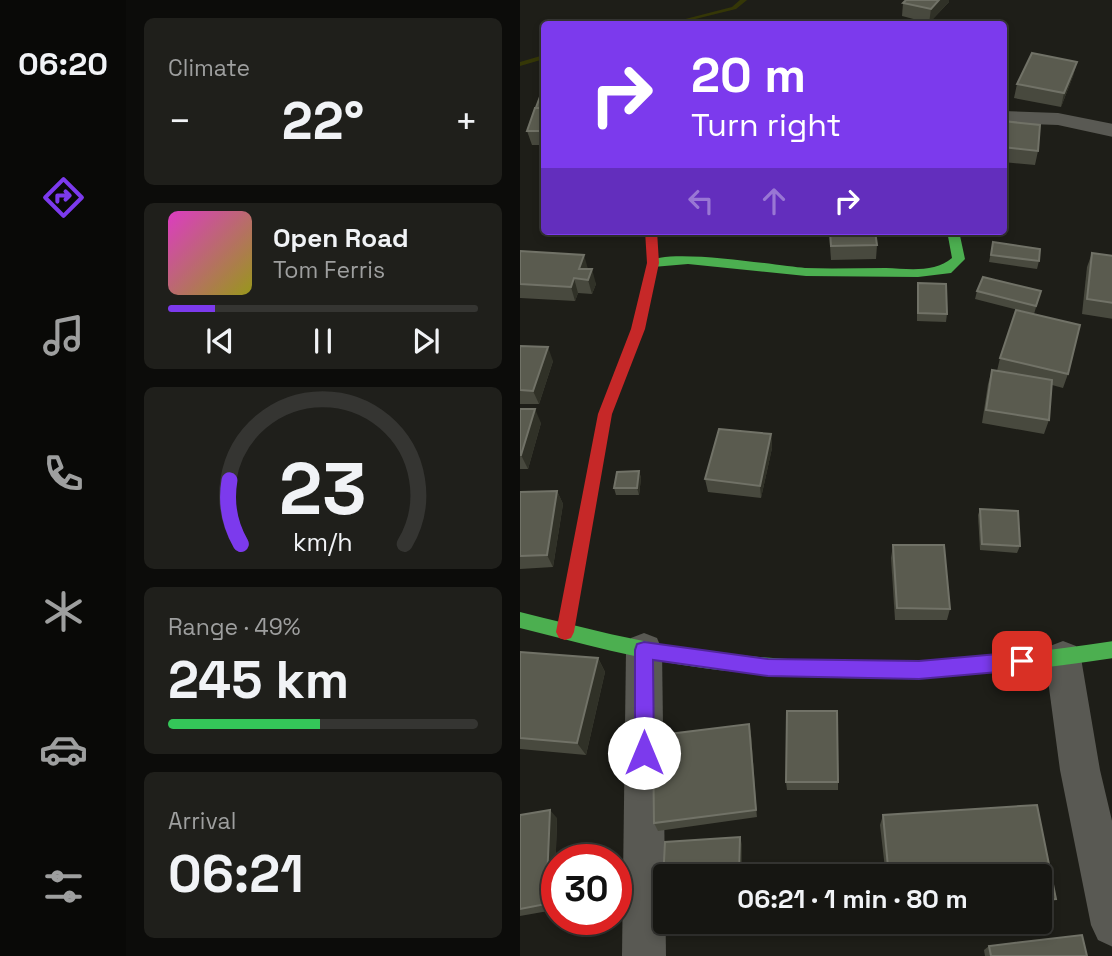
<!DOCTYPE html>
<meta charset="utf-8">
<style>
:root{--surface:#161612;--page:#1f1f1b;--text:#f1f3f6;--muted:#9e9f9f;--line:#353532;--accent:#7c3aed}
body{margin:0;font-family:"Space Grotesk",sans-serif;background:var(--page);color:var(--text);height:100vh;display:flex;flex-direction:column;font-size:26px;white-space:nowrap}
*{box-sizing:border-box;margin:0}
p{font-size:23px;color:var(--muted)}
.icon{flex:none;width:38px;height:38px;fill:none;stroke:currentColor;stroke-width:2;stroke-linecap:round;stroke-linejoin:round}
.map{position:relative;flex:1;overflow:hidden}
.drawer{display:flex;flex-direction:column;gap:18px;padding:18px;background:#0c0c0a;width:394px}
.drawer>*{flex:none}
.guide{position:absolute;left:21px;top:21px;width:466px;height:214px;border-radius:7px;box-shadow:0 4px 10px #0003,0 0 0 2px var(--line);background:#7c3aed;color:#fff;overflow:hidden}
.speed{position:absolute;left:21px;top:844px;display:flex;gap:14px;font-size:35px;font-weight:700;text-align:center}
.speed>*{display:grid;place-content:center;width:91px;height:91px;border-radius:50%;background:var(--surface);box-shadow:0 4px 10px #0003,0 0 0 2px var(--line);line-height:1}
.speed .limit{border:10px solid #d22;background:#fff;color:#111}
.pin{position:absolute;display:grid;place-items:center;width:60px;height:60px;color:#fff;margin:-30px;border-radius:14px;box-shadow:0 4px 10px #0006}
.me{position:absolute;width:77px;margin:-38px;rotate:0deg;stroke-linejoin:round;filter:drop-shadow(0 0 5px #0008)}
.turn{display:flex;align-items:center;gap:24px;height:147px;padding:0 35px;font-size:32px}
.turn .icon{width:91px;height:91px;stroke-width:2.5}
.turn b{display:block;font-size:49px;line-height:60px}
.lanes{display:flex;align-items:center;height:66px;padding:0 35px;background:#0003;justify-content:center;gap:35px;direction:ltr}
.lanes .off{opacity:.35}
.big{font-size:52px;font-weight:800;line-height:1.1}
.drawer .widget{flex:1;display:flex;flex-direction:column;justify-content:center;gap:10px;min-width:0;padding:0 24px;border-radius:10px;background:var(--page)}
.drawer .dial{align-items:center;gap:0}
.dial svg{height:182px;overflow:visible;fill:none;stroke:var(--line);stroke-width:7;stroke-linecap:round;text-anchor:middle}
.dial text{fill:var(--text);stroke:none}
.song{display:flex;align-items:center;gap:21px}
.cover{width:84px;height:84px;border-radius:10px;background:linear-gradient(135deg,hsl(310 70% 55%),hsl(60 70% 35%))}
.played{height:7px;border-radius:4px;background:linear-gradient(90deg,var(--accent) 15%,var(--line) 15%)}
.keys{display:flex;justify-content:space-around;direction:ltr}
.heat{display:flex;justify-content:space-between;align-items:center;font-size:38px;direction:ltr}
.charge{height:10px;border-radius:5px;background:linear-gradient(90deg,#34c759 49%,var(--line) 0)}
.trip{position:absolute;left:133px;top:864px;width:399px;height:70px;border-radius:7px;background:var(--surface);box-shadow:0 4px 10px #0003,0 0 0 2px var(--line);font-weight:800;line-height:70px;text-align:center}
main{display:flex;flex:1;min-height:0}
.dock{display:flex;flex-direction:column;width:126px;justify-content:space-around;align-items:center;background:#090907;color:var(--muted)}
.dock .icon{width:49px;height:49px}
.dock .on{color:var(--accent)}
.dock b{font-size:32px;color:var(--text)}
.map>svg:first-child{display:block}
</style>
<main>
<nav class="dock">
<b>06:20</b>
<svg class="icon on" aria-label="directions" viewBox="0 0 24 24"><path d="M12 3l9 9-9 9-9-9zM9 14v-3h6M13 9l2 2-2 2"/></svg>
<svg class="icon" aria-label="music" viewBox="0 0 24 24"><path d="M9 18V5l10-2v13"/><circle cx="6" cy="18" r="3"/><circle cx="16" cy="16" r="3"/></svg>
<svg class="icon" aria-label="phone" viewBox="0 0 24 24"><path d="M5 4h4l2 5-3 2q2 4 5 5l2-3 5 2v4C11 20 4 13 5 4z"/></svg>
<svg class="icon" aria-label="climate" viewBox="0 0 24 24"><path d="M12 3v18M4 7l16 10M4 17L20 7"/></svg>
<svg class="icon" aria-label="car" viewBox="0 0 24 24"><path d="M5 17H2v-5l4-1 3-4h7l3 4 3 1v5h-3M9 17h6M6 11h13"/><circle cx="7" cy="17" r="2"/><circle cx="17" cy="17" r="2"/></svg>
<svg class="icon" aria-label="filters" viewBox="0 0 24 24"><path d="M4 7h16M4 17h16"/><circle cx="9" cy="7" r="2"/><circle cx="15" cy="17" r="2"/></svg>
</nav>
<section class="drawer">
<div class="widget"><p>Climate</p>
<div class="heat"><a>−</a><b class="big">22°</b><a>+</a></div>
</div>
<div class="widget">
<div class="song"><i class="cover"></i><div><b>Open Road</b><p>Tom Ferris</p></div></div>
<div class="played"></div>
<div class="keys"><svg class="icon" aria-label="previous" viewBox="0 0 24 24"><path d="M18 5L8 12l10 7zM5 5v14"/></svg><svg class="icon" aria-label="pause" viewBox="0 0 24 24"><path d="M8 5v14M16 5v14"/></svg><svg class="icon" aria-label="next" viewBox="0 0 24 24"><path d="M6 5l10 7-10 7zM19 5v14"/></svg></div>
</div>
<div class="widget dial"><svg viewBox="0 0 100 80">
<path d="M14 69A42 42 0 1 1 86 69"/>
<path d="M14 69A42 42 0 0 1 9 41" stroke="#7c3aed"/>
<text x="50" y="56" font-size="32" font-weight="700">23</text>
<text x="50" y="72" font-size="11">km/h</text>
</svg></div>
<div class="widget"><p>Range · 49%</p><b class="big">245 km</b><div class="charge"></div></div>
<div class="widget"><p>Arrival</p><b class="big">06:21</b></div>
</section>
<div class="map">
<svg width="593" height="956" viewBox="0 0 593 956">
<rect width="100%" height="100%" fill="#1e1e18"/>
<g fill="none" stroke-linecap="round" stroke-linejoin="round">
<g fill="#353707" fill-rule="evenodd">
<polygon points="220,0 227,0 216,9 155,24 146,24 212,7"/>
<polygon points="24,55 24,59 0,66 0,62"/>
</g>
<g fill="#595953" fill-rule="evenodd">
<polygon points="483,111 538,113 593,124 593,137 538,125 483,123"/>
<polygon points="124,633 137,638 142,650 146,956 102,956 106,650 111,638"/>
<polygon points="543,641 556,646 561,658 580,770 593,825 593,947 578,940 571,925 540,770 525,658 530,646"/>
</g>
<g fill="#4caf50" fill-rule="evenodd">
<path d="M 427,231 L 439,231 L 445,259 L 431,273 L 398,277 L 286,276 L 168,264 L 133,267 L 127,263 C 144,246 257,266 285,268 C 312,269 339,268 366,268 C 388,269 415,273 432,258 Z"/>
<path d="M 0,612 C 61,627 121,643 183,651 C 320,669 456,662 593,641 L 593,658 C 456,679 320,686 183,668 C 120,660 61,643 0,628 Z"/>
</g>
<polygon fill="#c62828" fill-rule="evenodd" points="125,231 137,231 139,263 125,329 92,414 54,632 51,638 45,640 39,638 36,632 78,414 111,329 127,263"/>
</g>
<g fill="#48493e">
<polygon points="429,2 409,23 382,16 383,3"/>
<polygon points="557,62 553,76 541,107 494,98 497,84"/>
<polygon points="24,94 24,145 12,145 7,131"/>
<polygon points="483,121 518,151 515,165 483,162"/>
<polygon points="309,231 355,231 357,245 356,259 311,260"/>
<polygon points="473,242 519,261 517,269 469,262"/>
<polygon points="0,251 68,269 76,284 72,294 58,293 55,301 0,298"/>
<polygon points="572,253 593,256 593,319 562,314 567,267"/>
<polygon points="398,283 427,314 426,322 397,321 397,291"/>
<polygon points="457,291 521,291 514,314 455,299"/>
<polygon points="0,346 33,361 19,404 0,404"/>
<polygon points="480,358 548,374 543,388 532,385 529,420 524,434 462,423 468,384 472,370 477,371"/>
<polygon points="0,409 21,423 8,469 0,469"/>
<polygon points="251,434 252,448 241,498 188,492 185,479"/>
<polygon points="119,471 121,478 119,495 96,495 94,488"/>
<polygon points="37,491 43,504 33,567 0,569 0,492"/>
<polygon points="460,509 500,546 497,553 460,550 458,515"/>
<polygon points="373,545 430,609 427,620 375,620 371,558"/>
<polygon points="0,652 78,658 85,672 66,755 0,749"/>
<polygon points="229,724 231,734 237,817 138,831 134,823"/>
<polygon points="266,782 318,782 318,790 267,790"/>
<polygon points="517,805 536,899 527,906 520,907 520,877 366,877 360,825 363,815"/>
<polygon points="0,815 37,818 34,910 0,916"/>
<polygon points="145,919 145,922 184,922 146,925 141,920"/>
<polygon points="469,946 567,956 465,956 464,950"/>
</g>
<g fill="#303127">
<polygon points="419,0 429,0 429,2 409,23 411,9"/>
<polygon points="557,62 553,76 541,107 544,93"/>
<polygon points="64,255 68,269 59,269"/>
<polygon points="72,269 76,284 72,294 68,280"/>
<polygon points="54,278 58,293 55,301 51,287"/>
<polygon points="28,347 33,361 19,404 13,391"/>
<polygon points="15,409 21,423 8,469 1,455"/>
<polygon points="251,434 252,448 241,498 240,486"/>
<polygon points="119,471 121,478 119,495 117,488"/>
<polygon points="37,491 43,504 33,567 27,555"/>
<polygon points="78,658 85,672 66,755 57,743"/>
<polygon points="229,724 231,734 237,817 236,810"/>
<polygon points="30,810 37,818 34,910 26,904"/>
<polygon points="220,837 222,844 222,877 219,877"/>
</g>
<g fill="#5a5b4f" stroke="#717267" stroke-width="2">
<polygon points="386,0 419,0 411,9 383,3"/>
<polygon points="512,53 557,62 544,93 497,84"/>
<polygon points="21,94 24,94 24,108 15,108 15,110"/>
<polygon points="15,108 24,108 24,131 7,131"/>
<polygon points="483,121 520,125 518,151 483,147"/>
<polygon points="310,231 355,231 357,245 311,246"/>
<polygon points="473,242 520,249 519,261 471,255"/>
<polygon points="0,251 64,255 59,269 72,269 68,280 54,278 51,287 0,284"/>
<polygon points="572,253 593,256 593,303 567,299"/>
<polygon points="463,277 521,291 516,306 457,291"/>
<polygon points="398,283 426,284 427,314 398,313"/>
<polygon points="496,310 560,325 548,374 480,358"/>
<polygon points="0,346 28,347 13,391 0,390"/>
<polygon points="472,370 532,380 529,420 466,410"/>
<polygon points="0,409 15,409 1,455 0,455"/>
<polygon points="199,429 251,434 240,486 185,479"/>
<polygon points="119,471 117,488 94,488 97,472"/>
<polygon points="37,491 27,555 0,556 0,492"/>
<polygon points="460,509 498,511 500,546 462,544"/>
<polygon points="373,545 424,545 430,609 377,608"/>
<polygon points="0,652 78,658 57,743 0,738"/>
<polygon points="267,711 317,711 318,782 266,782"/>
<polygon points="229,724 236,810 134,823 133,736"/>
<polygon points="517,805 536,899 520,900 520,877 369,877 363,815"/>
<polygon points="30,810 26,904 0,909 0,815"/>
<polygon points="220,837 219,877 145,877 145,919 141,920 145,842"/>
<polygon points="562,935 567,956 471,956 469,946"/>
</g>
<polygon fill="#7c3aed" stroke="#51269a" stroke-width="2" points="124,642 248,659 399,661 502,652 508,655 511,661 508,667 502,670 399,679 248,676 133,660 134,753 131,760 124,763 117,760 115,753 115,650 117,644"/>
</svg>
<div class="speed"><div class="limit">30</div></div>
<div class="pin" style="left:502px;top:661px;background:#d93025"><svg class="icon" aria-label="arrive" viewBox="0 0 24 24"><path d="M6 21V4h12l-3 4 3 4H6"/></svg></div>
<svg class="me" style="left:124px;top:753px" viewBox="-20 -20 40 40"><circle r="19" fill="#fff"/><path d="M0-13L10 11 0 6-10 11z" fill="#7c3aed"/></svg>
<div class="trip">06:21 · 1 min · 80 m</div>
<div class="guide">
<div class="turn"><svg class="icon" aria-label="right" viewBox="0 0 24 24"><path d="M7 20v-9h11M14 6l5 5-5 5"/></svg><div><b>20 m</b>Turn right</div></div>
<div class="lanes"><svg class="icon off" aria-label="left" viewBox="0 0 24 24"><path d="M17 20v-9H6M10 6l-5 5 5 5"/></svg><svg class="icon off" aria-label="ahead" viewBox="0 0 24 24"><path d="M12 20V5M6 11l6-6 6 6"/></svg><svg class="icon" aria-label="right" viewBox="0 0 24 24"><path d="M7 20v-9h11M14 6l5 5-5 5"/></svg></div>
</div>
</div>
</main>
